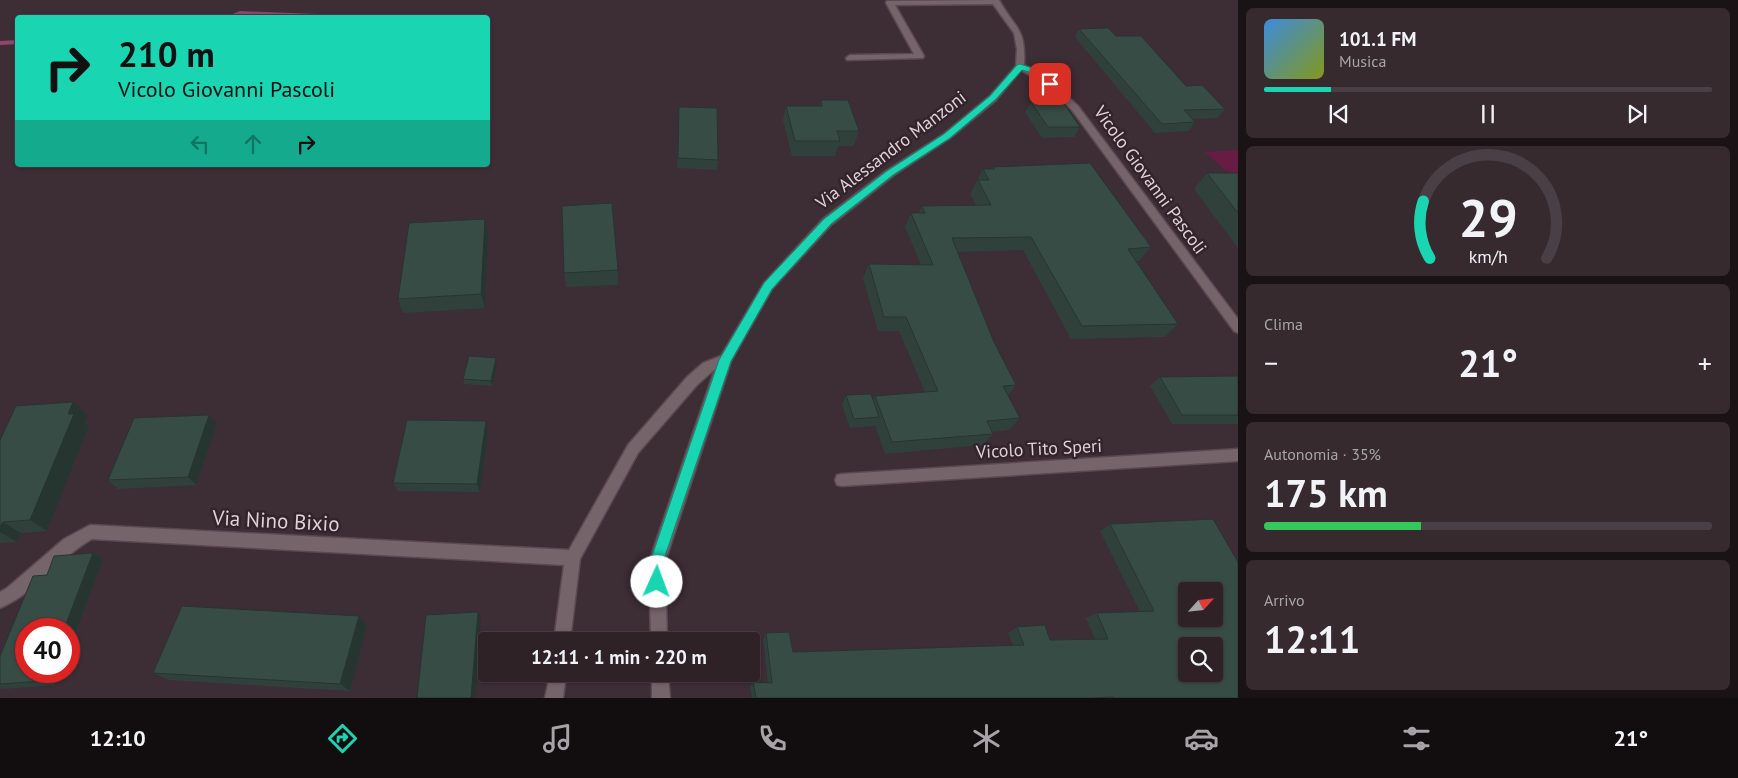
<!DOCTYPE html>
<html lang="it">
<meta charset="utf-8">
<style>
:root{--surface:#2e2227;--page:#362a2f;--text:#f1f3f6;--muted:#a7a4a7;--line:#493f44;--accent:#19d5b2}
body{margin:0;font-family:"PT Sans",sans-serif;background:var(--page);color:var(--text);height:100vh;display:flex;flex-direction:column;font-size:19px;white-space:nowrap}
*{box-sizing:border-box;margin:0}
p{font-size:16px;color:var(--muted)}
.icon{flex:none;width:28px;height:28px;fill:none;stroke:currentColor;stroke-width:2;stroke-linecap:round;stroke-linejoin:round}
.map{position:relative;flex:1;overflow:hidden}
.side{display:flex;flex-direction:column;gap:8px;padding:8px;background:#191315;width:500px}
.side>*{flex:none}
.top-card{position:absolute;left:15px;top:15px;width:475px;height:152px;border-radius:5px;box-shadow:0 1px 4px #0004,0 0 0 1px var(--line);background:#19d5b2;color:#111;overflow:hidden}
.needle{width:32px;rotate:63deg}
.tools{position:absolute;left:1178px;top:582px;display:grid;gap:10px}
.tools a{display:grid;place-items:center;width:45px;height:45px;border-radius:5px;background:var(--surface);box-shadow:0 1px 4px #0004,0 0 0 1px var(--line);font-size:25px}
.speed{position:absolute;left:15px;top:618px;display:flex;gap:10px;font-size:25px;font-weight:700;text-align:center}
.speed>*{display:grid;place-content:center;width:65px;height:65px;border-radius:50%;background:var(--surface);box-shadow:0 1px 4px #0004,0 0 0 1px var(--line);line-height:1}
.speed .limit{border:8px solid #d22;background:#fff;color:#111}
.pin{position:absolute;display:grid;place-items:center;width:42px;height:42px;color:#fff;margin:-21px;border-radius:10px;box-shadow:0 2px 8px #0006}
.me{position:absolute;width:55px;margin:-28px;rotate:2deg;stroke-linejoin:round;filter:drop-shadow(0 0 4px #0008)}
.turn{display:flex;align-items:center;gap:18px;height:105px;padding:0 20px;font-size:22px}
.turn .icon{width:65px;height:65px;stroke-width:2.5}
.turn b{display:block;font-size:35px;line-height:42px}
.lanes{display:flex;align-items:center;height:48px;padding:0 20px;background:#0003;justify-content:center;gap:25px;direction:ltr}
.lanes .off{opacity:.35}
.big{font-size:38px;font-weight:600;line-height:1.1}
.side .widget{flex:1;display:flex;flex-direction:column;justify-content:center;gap:8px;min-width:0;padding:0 18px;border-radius:8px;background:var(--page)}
.side .dial{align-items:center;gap:0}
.dial svg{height:130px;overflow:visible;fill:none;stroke:var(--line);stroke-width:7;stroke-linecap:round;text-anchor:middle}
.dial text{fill:var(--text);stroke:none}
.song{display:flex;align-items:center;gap:15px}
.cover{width:60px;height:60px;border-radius:8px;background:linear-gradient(135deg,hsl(210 70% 55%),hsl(70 70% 35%))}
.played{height:5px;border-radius:2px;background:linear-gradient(90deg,var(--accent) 15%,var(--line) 15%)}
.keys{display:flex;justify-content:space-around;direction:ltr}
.heat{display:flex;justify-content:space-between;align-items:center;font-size:28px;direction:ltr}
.charge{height:8px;border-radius:4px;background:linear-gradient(90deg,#34c759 35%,var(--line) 0)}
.trip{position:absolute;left:478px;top:632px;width:282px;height:50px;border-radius:5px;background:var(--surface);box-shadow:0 1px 4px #0004,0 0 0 1px var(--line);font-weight:600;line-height:50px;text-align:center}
.dock{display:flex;height:80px;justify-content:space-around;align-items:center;background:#120e10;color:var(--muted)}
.dock .icon{width:35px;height:35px}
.dock .selected{color:var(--accent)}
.dock b{font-size:22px;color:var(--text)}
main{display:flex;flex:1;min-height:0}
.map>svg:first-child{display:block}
</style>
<main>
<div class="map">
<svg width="1238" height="698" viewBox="0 0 1238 698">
<rect width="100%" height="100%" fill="#3d2d34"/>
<polygon fill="#671c44" points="1238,150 1238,181 1204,152"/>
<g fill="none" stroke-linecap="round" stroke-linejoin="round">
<g fill="#94456c" fill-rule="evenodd">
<polygon points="240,11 367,16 369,18 311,18 240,15 232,18 223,18"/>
<polygon points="18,40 18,44 0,45 0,41"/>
</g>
<g stroke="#584a50" stroke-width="3">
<g id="minor">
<path d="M 999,0 C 1015,29 1026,27 1024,65 L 1046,76 L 1078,106 L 1238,319 L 1238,333 L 1234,331 L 1072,110 L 1047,86 L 1021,70 L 996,100 L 950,138 L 894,175 L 831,225 L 772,289 L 731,361 L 665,562 L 667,641 L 651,641 L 649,562 L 715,369 L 697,385 L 638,453 L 580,559 L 570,641 L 554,641 L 564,565 L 92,539 C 58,558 36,593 0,608 L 0,592 L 7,588 L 64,539 L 90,525 L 569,550 L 628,445 L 687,377 L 703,363 L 721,356 L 764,283 L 823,219 L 886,171 L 944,134 L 990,96 L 1016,66 L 1017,49 L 1014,33 L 993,4 L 895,5 L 924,56 L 923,58 L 847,60 L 846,58 L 850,55 L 914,54 L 886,3 L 887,1 Z"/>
<polygon points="1238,449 1238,461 842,486 837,485 835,480 837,475 842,474"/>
<polygon points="550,674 566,674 563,698 545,698"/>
<polygon points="652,674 668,674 670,698 652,698"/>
</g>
</g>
<use href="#minor" fill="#76646b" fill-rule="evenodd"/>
</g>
<g fill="#30413c">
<polygon points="1079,29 1116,36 1186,86 1225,109 1218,118 1192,119 1195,122 1189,131 1155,133 1075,37"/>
<polygon points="821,100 859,131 854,146 838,146 835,156 792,156 783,120 786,106 819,106"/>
<polygon points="1031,102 1080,127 1074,137 1042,138 1025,112"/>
<polygon points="679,107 718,160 717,170 677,168"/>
<polygon points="993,167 1151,247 1139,261 1136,261 1178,324 1165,337 1071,339 1023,250 957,252 994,342 1016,385 1008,396 1020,418 1009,430 992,432 993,434 983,445 885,454 875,425 874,426 850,428 842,405 846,395 873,400 875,396 925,392 899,331 878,331 863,278 869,264 921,265 905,227 911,213 919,213 922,206 976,205 970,194 983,169 992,169"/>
<polygon points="1207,173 1238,173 1238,248 1194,189"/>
<polygon points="488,234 485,308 403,313 398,299"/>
<polygon points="618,270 618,285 566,287 564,273"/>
<polygon points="497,363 492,386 464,384 463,379"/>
<polygon points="1238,376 1238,424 1172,424 1150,386 1160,377"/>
<polygon points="88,415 85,423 89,426 47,531 21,533 17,542 0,543 0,440"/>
<polygon points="217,424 196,485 118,489 108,480"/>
<polygon points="488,430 480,492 398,491 393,483"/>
<polygon points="1110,524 1238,698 752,698 750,687 753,682 768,683 763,639 766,633 793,652 1013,646 1008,633 1017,627 1050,640 1095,639 1086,618 1097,613 1140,612 1100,531"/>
<polygon points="103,559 69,651 69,629 26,671 61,671 56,685 3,689 0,688 0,684 47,575"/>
<polygon points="367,625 350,691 169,680 153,673"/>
</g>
<g fill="#273531">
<polygon points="485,219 488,234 485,308 481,294"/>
<polygon points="496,358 497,363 492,386 491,381"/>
<polygon points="73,402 88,415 85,423 89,426 47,531 30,520"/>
<polygon points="209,415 217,424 196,485 188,477"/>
<polygon points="486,421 488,430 480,492 477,484"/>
<polygon points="3,522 21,533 17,542 0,532 0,527"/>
<polygon points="93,553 103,559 69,651 69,629 64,629"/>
<polygon points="478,612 481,618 475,698 471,698"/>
<polygon points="359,616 367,625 350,691 340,684"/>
<polygon points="48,671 61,671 56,685 44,681"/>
</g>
<g fill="#384c46" stroke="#273531" fill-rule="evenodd">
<polygon points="1108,28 1116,36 1141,36 1186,86 1202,85 1225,109 1184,110 1195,122 1162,124 1079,29"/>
<polygon points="821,100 848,100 859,131 837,131 840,141 795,141 786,106 822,106"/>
<polygon points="1062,101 1080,127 1048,127 1031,102"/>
<polygon points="679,107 717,108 718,160 678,158"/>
<polygon points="1090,163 1151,247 1128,249 1178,324 1082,326 1031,237 952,238 994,342 1016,385 1003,386 1020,418 987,421 993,434 892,442 875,396 938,391 906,317 884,317 869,264 933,265 911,213 925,213 922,206 991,205 978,180 989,180 983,169 995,169 993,167"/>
<polygon points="1207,173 1238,173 1238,213"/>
<polygon points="612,203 618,270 564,273 562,206"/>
<polygon points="485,219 481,294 398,299 409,223"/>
<polygon points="469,356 496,358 491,381 463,379"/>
<polygon points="1238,376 1238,415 1182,415 1160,377"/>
<polygon points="871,394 879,417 854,419 846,395"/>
<polygon points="73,402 68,414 74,414 30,520 3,522 0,527 0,440 16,406"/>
<polygon points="209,415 188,477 108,480 134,418"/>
<polygon points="407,420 486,421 477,484 393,483"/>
<path d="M 1213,519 L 1238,562 L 1238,698 L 1114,698 L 1113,697 L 1091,698 L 756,698 L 753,682 L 772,683 L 766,633 L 789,632 L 793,652 L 1024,645 L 1017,627 L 1045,625 L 1050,640 L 1108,639 L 1097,613 L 1154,611 L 1110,524 ZM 1186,591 L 1214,591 L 1214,619 L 1186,619 ZM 1186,646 L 1214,646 L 1214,674 L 1186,674 Z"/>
<polygon points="93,553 64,629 26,629 26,671 48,671 44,681 0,684 0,656 33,576 47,575 54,556"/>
<polygon points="182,606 359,616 340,684 153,673"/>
<polygon points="478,612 471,698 417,698 426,615"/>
</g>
<polygon fill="#19d5b2" stroke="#108a74" points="1020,64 1035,69 1054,84 1047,85 1029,72 1022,70 996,99 950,138 893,175 831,224 772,289 731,361 663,562 664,582 662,587 657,589 652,587 650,582 650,562 719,360 764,283 824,219 887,171 944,134 990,96 1017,65"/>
<g text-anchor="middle" stroke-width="5" stroke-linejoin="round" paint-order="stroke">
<g font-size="18" fill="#ddd2d6" stroke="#33232a">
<text transform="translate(891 150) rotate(-37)" y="6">Via Alessandro Manzoni</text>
<text transform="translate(1150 180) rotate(54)" y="6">Vicolo Giovanni Pascoli</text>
<text transform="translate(1039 449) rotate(-3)" y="6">Vicolo Tito Speri</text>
</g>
<g font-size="21" fill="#ddd2d6" stroke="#33232a">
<text transform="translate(276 521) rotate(3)" y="7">Via Nino Bixio</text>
</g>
</g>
</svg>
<div class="tools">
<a><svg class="needle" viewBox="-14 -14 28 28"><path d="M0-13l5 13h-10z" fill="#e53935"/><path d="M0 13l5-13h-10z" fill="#a7a4a7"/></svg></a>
<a><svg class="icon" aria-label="search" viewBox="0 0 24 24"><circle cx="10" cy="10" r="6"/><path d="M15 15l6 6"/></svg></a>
</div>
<div class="speed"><div class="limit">40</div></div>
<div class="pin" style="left:1050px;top:84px;background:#d93025"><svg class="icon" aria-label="arrive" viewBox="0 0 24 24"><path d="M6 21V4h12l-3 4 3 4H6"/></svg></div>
<svg class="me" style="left:657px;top:582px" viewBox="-20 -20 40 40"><circle r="19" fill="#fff"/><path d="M0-13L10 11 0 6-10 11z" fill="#19d5b2"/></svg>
<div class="trip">12:11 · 1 min · 220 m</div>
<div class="top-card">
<div class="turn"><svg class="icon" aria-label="right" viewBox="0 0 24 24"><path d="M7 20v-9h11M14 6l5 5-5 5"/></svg><div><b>210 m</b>Vicolo Giovanni Pascoli</div></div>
<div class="lanes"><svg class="icon off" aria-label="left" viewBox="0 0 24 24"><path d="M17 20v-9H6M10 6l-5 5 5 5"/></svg><svg class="icon off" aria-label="ahead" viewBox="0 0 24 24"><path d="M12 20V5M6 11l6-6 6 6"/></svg><svg class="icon" aria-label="right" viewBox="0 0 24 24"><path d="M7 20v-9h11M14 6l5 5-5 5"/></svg></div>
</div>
</div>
<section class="side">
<div class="widget">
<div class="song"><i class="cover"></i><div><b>101.1 FM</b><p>Musica</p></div></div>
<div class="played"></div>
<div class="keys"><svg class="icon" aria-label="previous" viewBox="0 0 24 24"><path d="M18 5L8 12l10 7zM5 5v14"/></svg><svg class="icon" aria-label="pause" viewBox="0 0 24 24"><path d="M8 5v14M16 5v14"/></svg><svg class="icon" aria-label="next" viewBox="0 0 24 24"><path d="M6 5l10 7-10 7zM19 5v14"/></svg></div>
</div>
<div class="widget dial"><svg viewBox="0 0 100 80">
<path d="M14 69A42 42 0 1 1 86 69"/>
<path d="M14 69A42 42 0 0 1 10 34" stroke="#19d5b2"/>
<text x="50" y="56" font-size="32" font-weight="700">29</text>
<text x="50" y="72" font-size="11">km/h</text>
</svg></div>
<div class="widget"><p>Clima</p>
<div class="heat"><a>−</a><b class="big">21°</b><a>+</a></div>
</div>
<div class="widget"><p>Autonomia · 35%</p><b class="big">175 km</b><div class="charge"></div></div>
<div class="widget"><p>Arrivo</p><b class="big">12:11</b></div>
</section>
</main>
<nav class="dock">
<b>12:10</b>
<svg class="icon selected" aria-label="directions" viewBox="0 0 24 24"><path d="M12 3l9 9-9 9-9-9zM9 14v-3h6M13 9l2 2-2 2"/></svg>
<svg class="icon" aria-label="music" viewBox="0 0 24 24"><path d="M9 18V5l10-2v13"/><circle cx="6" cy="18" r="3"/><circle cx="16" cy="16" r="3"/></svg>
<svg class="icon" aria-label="phone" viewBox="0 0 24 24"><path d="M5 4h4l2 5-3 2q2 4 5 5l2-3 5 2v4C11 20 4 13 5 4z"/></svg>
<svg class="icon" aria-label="climate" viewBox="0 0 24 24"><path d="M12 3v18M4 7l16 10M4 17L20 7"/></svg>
<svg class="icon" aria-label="car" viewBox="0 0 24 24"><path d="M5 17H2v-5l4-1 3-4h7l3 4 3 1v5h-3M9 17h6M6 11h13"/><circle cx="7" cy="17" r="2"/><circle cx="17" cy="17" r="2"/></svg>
<svg class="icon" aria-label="filters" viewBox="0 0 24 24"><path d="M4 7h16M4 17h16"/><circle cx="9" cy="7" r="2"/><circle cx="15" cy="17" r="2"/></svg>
<b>21°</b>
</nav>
